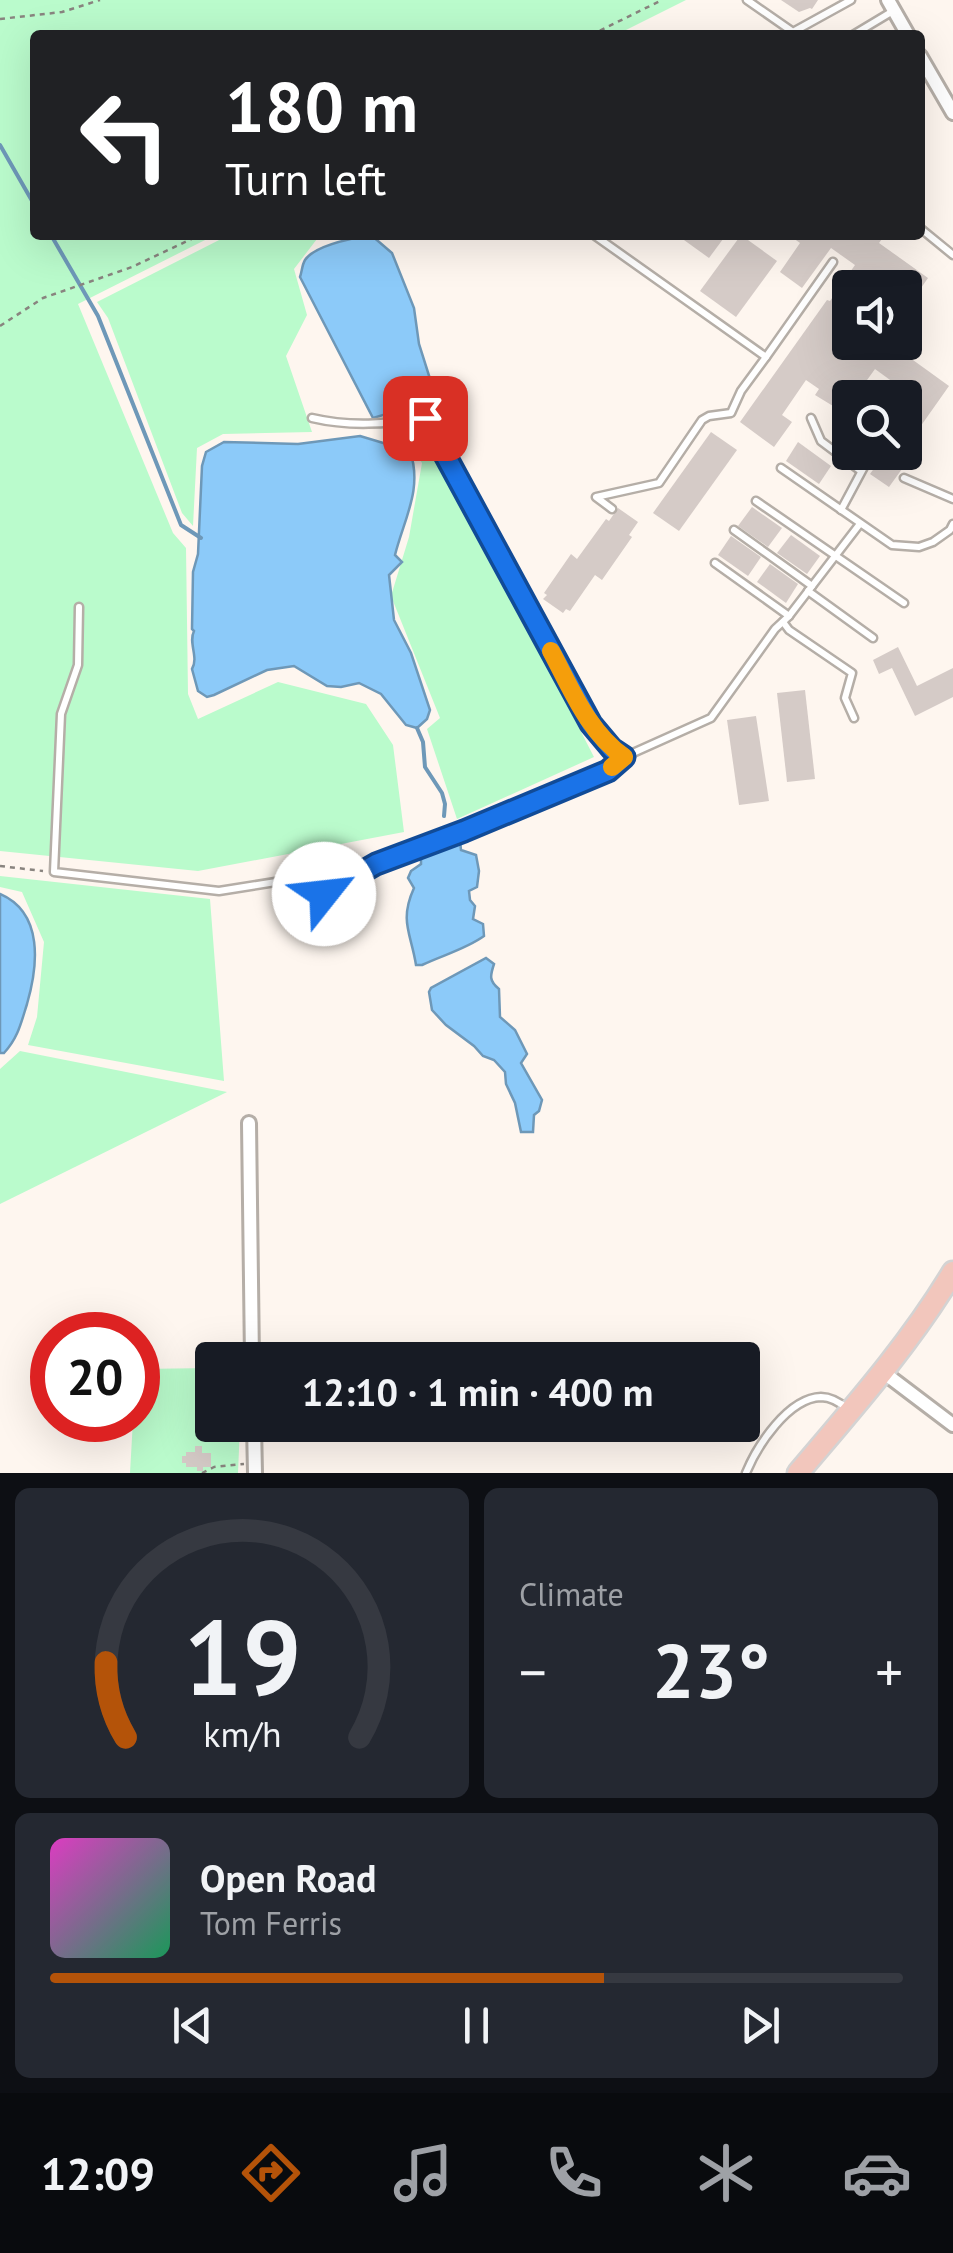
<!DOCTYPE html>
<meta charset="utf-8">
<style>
:root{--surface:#171b24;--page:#242831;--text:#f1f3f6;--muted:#9ea1a6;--line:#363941;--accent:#b45309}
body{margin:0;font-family:"PT Sans",sans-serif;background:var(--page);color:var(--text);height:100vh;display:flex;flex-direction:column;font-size:38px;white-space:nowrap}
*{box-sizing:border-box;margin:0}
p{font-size:32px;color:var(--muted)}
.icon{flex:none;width:55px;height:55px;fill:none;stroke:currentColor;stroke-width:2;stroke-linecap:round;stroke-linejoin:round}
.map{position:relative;height:1473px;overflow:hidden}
.panel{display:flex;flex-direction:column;gap:15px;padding:15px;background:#0d0f14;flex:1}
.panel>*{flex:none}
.guide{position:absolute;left:30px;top:30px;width:895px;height:210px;border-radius:10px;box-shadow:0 10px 40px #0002;background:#202124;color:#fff;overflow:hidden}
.buttons{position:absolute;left:832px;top:270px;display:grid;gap:20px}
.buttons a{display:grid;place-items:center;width:90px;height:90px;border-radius:10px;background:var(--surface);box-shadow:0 10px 40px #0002;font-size:50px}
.speed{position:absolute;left:30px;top:1312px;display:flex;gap:20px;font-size:50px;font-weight:700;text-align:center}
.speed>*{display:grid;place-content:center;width:130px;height:130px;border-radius:50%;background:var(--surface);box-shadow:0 10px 40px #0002;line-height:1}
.speed .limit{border:15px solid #d22;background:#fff;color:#111}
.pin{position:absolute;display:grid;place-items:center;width:85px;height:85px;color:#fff;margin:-42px;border-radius:20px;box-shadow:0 5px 15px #0006}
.me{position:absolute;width:110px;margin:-55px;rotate:61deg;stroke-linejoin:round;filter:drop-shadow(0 0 8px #0008)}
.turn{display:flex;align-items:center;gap:35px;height:210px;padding:0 30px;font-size:45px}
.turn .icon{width:130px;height:130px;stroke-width:2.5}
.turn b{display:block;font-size:70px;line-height:85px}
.big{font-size:75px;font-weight:800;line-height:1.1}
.panel .tile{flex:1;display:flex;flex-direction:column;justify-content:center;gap:15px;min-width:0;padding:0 35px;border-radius:15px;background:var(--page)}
.panel .dial{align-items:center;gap:0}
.dial svg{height:260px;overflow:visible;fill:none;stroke:var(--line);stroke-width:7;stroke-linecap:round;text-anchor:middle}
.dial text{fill:var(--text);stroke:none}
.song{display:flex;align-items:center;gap:30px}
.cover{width:120px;height:120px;border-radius:15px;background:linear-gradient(135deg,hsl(310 70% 55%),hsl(150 70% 35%))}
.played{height:10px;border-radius:5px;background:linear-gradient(90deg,var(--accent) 65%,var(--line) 65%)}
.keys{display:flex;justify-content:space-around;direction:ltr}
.heat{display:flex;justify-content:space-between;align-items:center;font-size:55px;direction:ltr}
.panel .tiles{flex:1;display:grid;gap:15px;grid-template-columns:1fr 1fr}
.tile:last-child{grid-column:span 2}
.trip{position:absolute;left:195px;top:1342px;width:565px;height:100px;border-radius:10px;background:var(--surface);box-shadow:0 10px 40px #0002;font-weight:800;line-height:100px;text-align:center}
.dock{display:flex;height:160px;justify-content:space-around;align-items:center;background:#090b0e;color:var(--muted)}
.dock .icon{width:70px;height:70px}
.dock .selected{color:var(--accent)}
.dock b{font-size:45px;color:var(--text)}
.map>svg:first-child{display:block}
</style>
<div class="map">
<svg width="953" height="1473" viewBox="0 0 953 1473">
<rect width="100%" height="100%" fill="#fef6ef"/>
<g fill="#bafbcc">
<polygon points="0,0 686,0 616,35 35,35 35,235 215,235 78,304 173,533 186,548 188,694 198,719 278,682 366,704 393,745 404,832 198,871 0,851"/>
<polygon points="229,235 320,235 294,269 307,315 286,356 312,432 223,434 197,448 193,526 182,513 108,318 97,302"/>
<polygon points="424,427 594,757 457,819 427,729 440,718 391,596 409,537 422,463 402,431"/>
<polygon points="0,876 210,899 224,1081 28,1045 37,1017 44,942 22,892 0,887"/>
<polygon points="20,1051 227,1092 0,1204 0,1069"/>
<polygon points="212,1368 212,1425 240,1425 238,1473 130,1473 133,1420 138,1420 138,1369"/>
</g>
<g fill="#8ccaf9" stroke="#6e98b8" stroke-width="2.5">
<path d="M 371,235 L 392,253 L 414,308 L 419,344 L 431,382 L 421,404 L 373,418 L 300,277 C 302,271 302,265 305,260 C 315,245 353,238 371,235 Z"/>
<path d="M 360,436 L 410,451 C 423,489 404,519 395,555 L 402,562 L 389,575 L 394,620 L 411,653 L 430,710 L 427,719 L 417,728 L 406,725 L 381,694 L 359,683 L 341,687 L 327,686 L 294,666 L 267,670 L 214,695 L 207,697 L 198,691 L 192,669 C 199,657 188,643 194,631 L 192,629 L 193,572 L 198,554 L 202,466 L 206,452 L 224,442 L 298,444 Z"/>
<path d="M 460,840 L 461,850 L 476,855 L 479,871 L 477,887 L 469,891 L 470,900 L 475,906 L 473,919 L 483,924 L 484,936 C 466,949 443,955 422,965 L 416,965 C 411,933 399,921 414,888 L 408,878 L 411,871 L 421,864 L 421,856 Z"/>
<path d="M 0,894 C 44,913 38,966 27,1004 C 21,1023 18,1038 4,1053 L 0,1053 Z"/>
<path d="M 486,958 L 494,964 C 490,976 489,981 499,989 L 500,1017 L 515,1030 L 527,1054 L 521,1063 L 542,1100 L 539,1111 L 534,1115 L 533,1132 L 521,1132 L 515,1103 L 506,1084 L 505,1072 L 494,1060 L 483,1056 L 474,1046 L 446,1025 L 432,1010 L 429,992 L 431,988 Z"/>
</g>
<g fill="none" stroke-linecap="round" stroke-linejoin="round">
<g stroke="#6e98b8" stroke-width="4">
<polyline points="0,145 35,206"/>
<polyline points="51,235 98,316 181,525 201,538"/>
<polyline points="417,728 423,742 425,767 442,793 445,804 444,816"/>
</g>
</g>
<g fill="#d5cbc7">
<polygon points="781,0 818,0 812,9 810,8 799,12"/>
<polygon points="677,235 726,235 709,258"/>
<polygon points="741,235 777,261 736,317 700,291"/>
<polygon points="789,235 885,235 879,243 928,278 905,311 905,288 887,288 868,274 858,288 850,288 850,299 842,310 850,316 850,342 888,342 949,386 913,437 905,432 905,398 908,393 875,369 862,387 857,388 858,398 850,398 850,415 835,418 833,406 815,395 819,389 806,380 782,415 792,422 774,447 740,422 827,300 830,301 855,265 831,248 802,288 780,272 800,243"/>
<polygon points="711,432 737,450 679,531 653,513"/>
<polygon points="798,442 831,466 819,484 786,461"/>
<polygon points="905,450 912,455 889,487 870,474 886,452 905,452"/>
<polygon points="752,507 782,528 768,547 738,526"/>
<polygon points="618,508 638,522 629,535 632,537 602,580 595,575 570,611 566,609 563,613 543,599 547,595 544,593 571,554 577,559 606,519 609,521"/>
<polygon points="791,535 820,556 807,574 777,553"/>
<polygon points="731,536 761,557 748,576 718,555"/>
<polygon points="770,564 798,584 786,603 757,582"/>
<polygon points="898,647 917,686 953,668 953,697 915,716 892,668 879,674 873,660"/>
<polygon points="805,690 815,779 787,782 777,693"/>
<polygon points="756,716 769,801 739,805 727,720"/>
<polygon points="195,1446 202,1446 202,1453 211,1453 211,1467 203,1467 203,1471 197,1471 197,1467 186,1467 186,1463 182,1463 182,1456 186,1456 186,1452 195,1452"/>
</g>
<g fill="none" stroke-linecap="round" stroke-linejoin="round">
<g stroke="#b5aea7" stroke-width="11">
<g id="lane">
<polyline points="747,0 793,32 851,0"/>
<polyline points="853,35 893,11"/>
<polyline points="920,228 953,255"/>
<polyline points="594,235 766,357 741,391 731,413 709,416 702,420 659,483 596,497 612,509"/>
<polyline points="766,357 833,262"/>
<path d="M 312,418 C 350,427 387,424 425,418 L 591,724 L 612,749 L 624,757 L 711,718 L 775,629 L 789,616 L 859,525"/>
<polyline points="425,418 436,401"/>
<polyline points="811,418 821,441 861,471"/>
<polyline points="781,468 892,545 919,547 933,542 950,530 953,524"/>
<polyline points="904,478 953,499"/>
<polyline points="756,501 904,603"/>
<polyline points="841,510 872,452"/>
<polyline points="734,530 812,586"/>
<polyline points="715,563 789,616"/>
<polyline points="808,591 873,638"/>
<polyline points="79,607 78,665 61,714 54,872 219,891 332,873 376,864 402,856 608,771 624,757"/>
<polyline points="783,622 789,630 852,673 845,698 854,718"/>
<polyline points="325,893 371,867"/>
<path d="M 746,1473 C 757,1446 788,1398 821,1397 C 831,1397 842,1404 849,1410"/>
</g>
</g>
<g stroke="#b5aea7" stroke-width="18">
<g id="street">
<polyline points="888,0 908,35"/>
<polyline points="920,56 953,113"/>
<polyline points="249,1123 252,1360"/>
<polyline points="883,1372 953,1425"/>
<polyline points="254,1425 255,1473"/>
</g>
</g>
<g stroke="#d4d3d3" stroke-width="25">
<path id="primary" d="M 798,1473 C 853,1408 909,1345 953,1272"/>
</g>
<g stroke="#89847f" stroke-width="2.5" stroke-dasharray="5 5" stroke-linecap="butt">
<polyline points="0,19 62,12 100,0"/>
<polyline points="591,35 662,0"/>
<polyline points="0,326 43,298 132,267 200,235"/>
<polyline points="0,866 43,871"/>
<polyline points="202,1473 214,1467 244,1464"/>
</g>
<use href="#lane" stroke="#fff" stroke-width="6"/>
<use href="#street" stroke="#fff" stroke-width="12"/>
<use href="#primary" stroke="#f2c6bc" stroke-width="20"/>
</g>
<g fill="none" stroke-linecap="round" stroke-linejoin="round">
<g stroke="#114b97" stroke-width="25">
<polyline id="route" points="324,894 376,864 464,831 608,771 624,757 612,749 591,724 425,418"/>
</g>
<use href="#route" stroke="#1a73e8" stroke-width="18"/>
<path stroke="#f59e0b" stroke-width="18" d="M 551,651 C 571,688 588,732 624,757 L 612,767"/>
</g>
</svg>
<div class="buttons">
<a><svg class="icon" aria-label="sound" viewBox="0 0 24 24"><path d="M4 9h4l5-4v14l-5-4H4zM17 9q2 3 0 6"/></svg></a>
<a><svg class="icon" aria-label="search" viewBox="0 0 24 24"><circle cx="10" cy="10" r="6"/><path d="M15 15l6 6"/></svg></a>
</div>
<div class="speed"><div class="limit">20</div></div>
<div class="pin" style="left:425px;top:418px;background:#d93025"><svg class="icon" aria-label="arrive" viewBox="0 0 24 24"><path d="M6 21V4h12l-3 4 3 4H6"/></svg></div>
<svg class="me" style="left:324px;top:894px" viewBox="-20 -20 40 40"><circle r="19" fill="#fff"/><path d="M0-13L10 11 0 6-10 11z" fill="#1a73e8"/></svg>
<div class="trip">12:10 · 1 min · 400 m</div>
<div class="guide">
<div class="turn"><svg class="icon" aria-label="left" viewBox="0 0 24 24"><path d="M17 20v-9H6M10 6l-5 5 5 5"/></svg><div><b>180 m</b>Turn left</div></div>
</div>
</div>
<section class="panel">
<div class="tiles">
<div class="tile dial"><svg viewBox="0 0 100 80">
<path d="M14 69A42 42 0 1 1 86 69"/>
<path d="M14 69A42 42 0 0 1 8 46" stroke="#b45309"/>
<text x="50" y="56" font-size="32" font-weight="700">19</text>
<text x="50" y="72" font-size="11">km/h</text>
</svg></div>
<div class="tile"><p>Climate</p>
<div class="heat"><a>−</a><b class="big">23°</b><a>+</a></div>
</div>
<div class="tile">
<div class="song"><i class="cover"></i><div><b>Open Road</b><p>Tom Ferris</p></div></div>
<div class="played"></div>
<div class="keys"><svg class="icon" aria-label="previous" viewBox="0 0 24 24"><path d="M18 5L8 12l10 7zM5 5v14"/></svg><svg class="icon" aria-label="pause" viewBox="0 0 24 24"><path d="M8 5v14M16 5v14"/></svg><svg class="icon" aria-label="next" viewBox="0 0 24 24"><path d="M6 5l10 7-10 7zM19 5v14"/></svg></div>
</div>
</div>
</section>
<nav class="dock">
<b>12:09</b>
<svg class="icon selected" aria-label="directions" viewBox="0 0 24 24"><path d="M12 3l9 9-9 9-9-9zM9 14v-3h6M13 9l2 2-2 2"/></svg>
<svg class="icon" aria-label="music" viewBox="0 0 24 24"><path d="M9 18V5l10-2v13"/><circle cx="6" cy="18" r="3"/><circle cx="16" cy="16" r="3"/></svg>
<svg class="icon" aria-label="phone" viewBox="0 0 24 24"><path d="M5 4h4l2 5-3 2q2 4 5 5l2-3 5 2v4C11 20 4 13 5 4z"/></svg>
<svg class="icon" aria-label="climate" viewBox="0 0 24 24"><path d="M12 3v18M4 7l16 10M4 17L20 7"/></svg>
<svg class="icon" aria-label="car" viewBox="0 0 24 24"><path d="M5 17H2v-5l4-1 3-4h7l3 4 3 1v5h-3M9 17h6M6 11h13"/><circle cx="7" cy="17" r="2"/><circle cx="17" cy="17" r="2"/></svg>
</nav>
